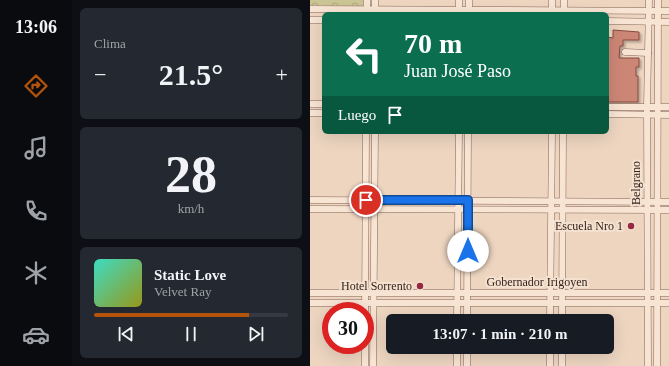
<!DOCTYPE html>
<html lang="es">
<meta charset="utf-8">
<style>
:root{--surface:#171b24;--page:#242831;--text:#f1f3f6;--muted:#9ea1a6;--line:#363941;--accent:#b45309}
body{margin:0;font-family:Georgia,serif;background:var(--page);color:var(--text);height:100vh;display:flex;flex-direction:column;font-size:15px;white-space:nowrap}
*{box-sizing:border-box;margin:0}
p{font-size:13px;color:var(--muted)}
.icon{flex:none;width:22px;height:22px;fill:none;stroke:currentColor;stroke-width:2;stroke-linecap:round;stroke-linejoin:round}
.map{position:relative;flex:1;overflow:hidden}
.side{display:flex;flex-direction:column;gap:8px;padding:8px;background:#0d0f14;width:238px}
.side>*{flex:none}
.hud{position:absolute;left:12px;top:12px;width:287px;height:122px;border-radius:6px;box-shadow:0 4px 16px #0002;background:#0b6e4f;color:#fff;overflow:hidden}
.speed{position:absolute;left:12px;top:302px;display:flex;gap:8px;font-size:20px;font-weight:700;text-align:center}
.speed>*{display:grid;place-content:center;width:52px;height:52px;border-radius:50%;background:var(--surface);box-shadow:0 4px 16px #0002;line-height:1}
.speed .limit{border:6px solid #d22;background:#fff;color:#111}
.pin{position:absolute;display:grid;place-items:center;width:34px;height:34px;color:#fff;margin:-17px;border:2px solid #fff;border-radius:50%;box-shadow:0 1px 4px #0007}
.me{position:absolute;width:44px;margin:-22px;rotate:0deg;stroke-linejoin:round;filter:drop-shadow(0 0 3px #0008)}
.turn{display:flex;align-items:center;gap:14px;height:84px;padding:0 16px;font-size:18px}
.turn .icon{width:52px;height:52px;stroke-width:2.5}
.turn b{display:block;font-size:28px;line-height:34px}
.then{display:flex;align-items:center;height:38px;padding:0 16px;background:#0003;gap:8px;font-size:15px}
.big{font-size:30px;font-weight:700;line-height:1.1}
.side .card{flex:1;display:flex;flex-direction:column;justify-content:center;gap:6px;min-width:0;padding:0 14px;border-radius:6px;background:var(--page)}
.side .dial{align-items:center;gap:0}
.dial b{font-size:52px;line-height:1}
.song{display:flex;align-items:center;gap:12px}
.cover{width:48px;height:48px;border-radius:6px;background:linear-gradient(135deg,hsl(170 70% 55%),hsl(60 70% 35%))}
.played{height:4px;border-radius:2px;background:linear-gradient(90deg,var(--accent) 80%,var(--line) 80%)}
.keys{display:flex;justify-content:space-around;direction:ltr}
.heat{display:flex;justify-content:space-between;align-items:center;font-size:22px;direction:ltr}
.trip{position:absolute;left:76px;top:314px;width:228px;height:40px;border-radius:6px;background:var(--surface);box-shadow:0 4px 16px #0002;font-weight:700;line-height:40px;text-align:center}
main{display:flex;flex:1;min-height:0}
.menu{display:flex;flex-direction:column;width:72px;justify-content:space-around;align-items:center;background:#090b0e;color:var(--muted)}
.menu .icon{width:28px;height:28px}
.menu .current{color:var(--accent)}
.menu b{font-size:18px;color:var(--text)}
.map>svg:first-child{display:block}
</style>
<main>
<nav class="menu">
<b>13:06</b>
<svg class="icon current" aria-label="directions" viewBox="0 0 24 24"><path d="M12 3l9 9-9 9-9-9zM9 14v-3h6M13 9l2 2-2 2"/></svg>
<svg class="icon" aria-label="music" viewBox="0 0 24 24"><path d="M9 18V5l10-2v13"/><circle cx="6" cy="18" r="3"/><circle cx="16" cy="16" r="3"/></svg>
<svg class="icon" aria-label="phone" viewBox="0 0 24 24"><path d="M5 4h4l2 5-3 2q2 4 5 5l2-3 5 2v4C11 20 4 13 5 4z"/></svg>
<svg class="icon" aria-label="climate" viewBox="0 0 24 24"><path d="M12 3v18M4 7l16 10M4 17L20 7"/></svg>
<svg class="icon" aria-label="car" viewBox="0 0 24 24"><path d="M5 17H2v-5l4-1 3-4h7l3 4 3 1v5h-3M9 17h6M6 11h13"/><circle cx="7" cy="17" r="2"/><circle cx="17" cy="17" r="2"/></svg>
</nav>
<section class="side">
<div class="card"><p>Clima</p>
<div class="heat"><a>−</a><b class="big">21.5°</b><a>+</a></div>
</div>
<div class="card dial"><b>28</b><p>km/h</p></div>
<div class="card">
<div class="song"><i class="cover"></i><div><b>Static Love</b><p>Velvet Ray</p></div></div>
<div class="played"></div>
<div class="keys"><svg class="icon" aria-label="previous" viewBox="0 0 24 24"><path d="M18 5L8 12l10 7zM5 5v14"/></svg><svg class="icon" aria-label="pause" viewBox="0 0 24 24"><path d="M8 5v14M16 5v14"/></svg><svg class="icon" aria-label="next" viewBox="0 0 24 24"><path d="M6 5l10 7-10 7zM19 5v14"/></svg></div>
</div>
</section>
<div class="map">
<svg width="359" height="366" viewBox="0 0 359 366">
<defs>
<pattern id="forest-crowns" width="20" height="18" patternUnits="userSpaceOnUse"><rect width="20" height="18" fill="#cbc594"/><path d="M2 6a3 3 0 1 1 6 0M12 15a3 3 0 1 1 6 0" fill="none" stroke="#afa97f"/></pattern>
<filter id="shadow"><feDropShadow dx="2" dy="2" stdDeviation="1" flood-color="#0004"/></filter>
</defs>
<rect width="100%" height="100%" fill="#edd5c0"/>
<polygon fill="url(#forest-crowns)" points="0,0 53,0 53,6 0,5"/>
<polygon fill="#cc8676" stroke="#854a3e" filter="url(#shadow)" points="303,30 329,32 329,40 313,40 313,46 310,46 309,58 329,58 329,67 326,67 326,76 328,76 328,102 297,102 297,37 303,38"/>
<g fill="none" stroke-linecap="round" stroke-linejoin="round">
<g stroke="#866658" stroke-width="7">
<g id="minor">
<polyline points="0,9 359,11"/>
<polyline points="242,12 242,0"/>
<polyline points="254,12 254,0"/>
<polyline points="57,14 57,0"/>
<polyline points="65,14 65,0"/>
<polyline points="149,14 149,0"/>
<polyline points="159,14 159,0"/>
<polyline points="0,20 14,20"/>
<polyline points="297,21 359,22"/>
<polyline points="315,52 338,53"/>
<polyline points="0,104 14,104"/>
<polyline points="297,107 359,107"/>
<polyline points="0,113 14,113"/>
<polyline points="297,114 359,115"/>
<polyline points="0,200 359,202"/>
<polyline points="0,209 359,210"/>
<polyline points="0,293 359,293"/>
<polyline points="0,303 359,303"/>
<polyline points="55,320 56,132"/>
<polyline points="147,321 149,132"/>
<polyline points="157,321 158,132"/>
<polyline points="240,321 242,132"/>
<polyline points="252,321 253,132"/>
<polyline points="55,366 55,345"/>
<polyline points="63,366 65,132"/>
<polyline points="147,366 147,347"/>
<polyline points="157,366 157,347"/>
<polyline points="240,366 240,347"/>
<polyline points="252,366 252,347"/>
<polyline points="338,366 337,107 339,0"/>
<polyline points="347,366 348,0"/>
</g>
</g>
<use href="#minor" stroke="#f8e4d3" stroke-width="6"/>
</g>
<g fill="none" stroke-linecap="round" stroke-linejoin="round">
<g stroke="#114b97" stroke-width="10">
<polyline id="route" points="56,200 158,200 158,251"/>
</g>
<use href="#route" stroke="#1a73e8" stroke-width="7"/>
</g>
<g fill="#952842" stroke="#f5e1cf" stroke-width="1.5">
<circle cx="321" cy="226" r="4"/>
<circle cx="110" cy="286" r="4"/>
</g>
<g text-anchor="middle" stroke-width="4" stroke-linejoin="round" paint-order="stroke">
<g font-size="12" fill="#36231c" stroke="#f5e1cf">
<text transform="translate(326 183) rotate(-90)" y="4">Belgrano</text>
<text x="227" y="286">Gobernador Irigoyen</text>
</g>
<g font-size="12" fill="#36231c" stroke="#f5e1cf" text-anchor="end">
<text x="313" y="230">Escuela Nro 1</text>
<text x="102" y="290">Hotel Sorrento</text>
</g>
</g>
</svg>
<div class="speed"><div class="limit">30</div></div>
<div class="pin" style="left:56px;top:200px;background:#d93025"><svg class="icon" aria-label="arrive" viewBox="0 0 24 24"><path d="M6 21V4h12l-3 4 3 4H6"/></svg></div>
<svg class="me" style="left:158px;top:251px" viewBox="-20 -20 40 40"><circle r="19" fill="#fff"/><path d="M0-13L10 11 0 6-10 11z" fill="#1a73e8"/></svg>
<div class="trip">13:07 · 1 min · 210 m</div>
<div class="hud">
<div class="turn"><svg class="icon" aria-label="left" viewBox="0 0 24 24"><path d="M17 20v-9H6M10 6l-5 5 5 5"/></svg><div><b>70 m</b>Juan José Paso</div></div>
<div class="then">Luego<svg class="icon" aria-label="arrive" viewBox="0 0 24 24"><path d="M6 21V4h12l-3 4 3 4H6"/></svg></div>
</div>
</div>
</main>
